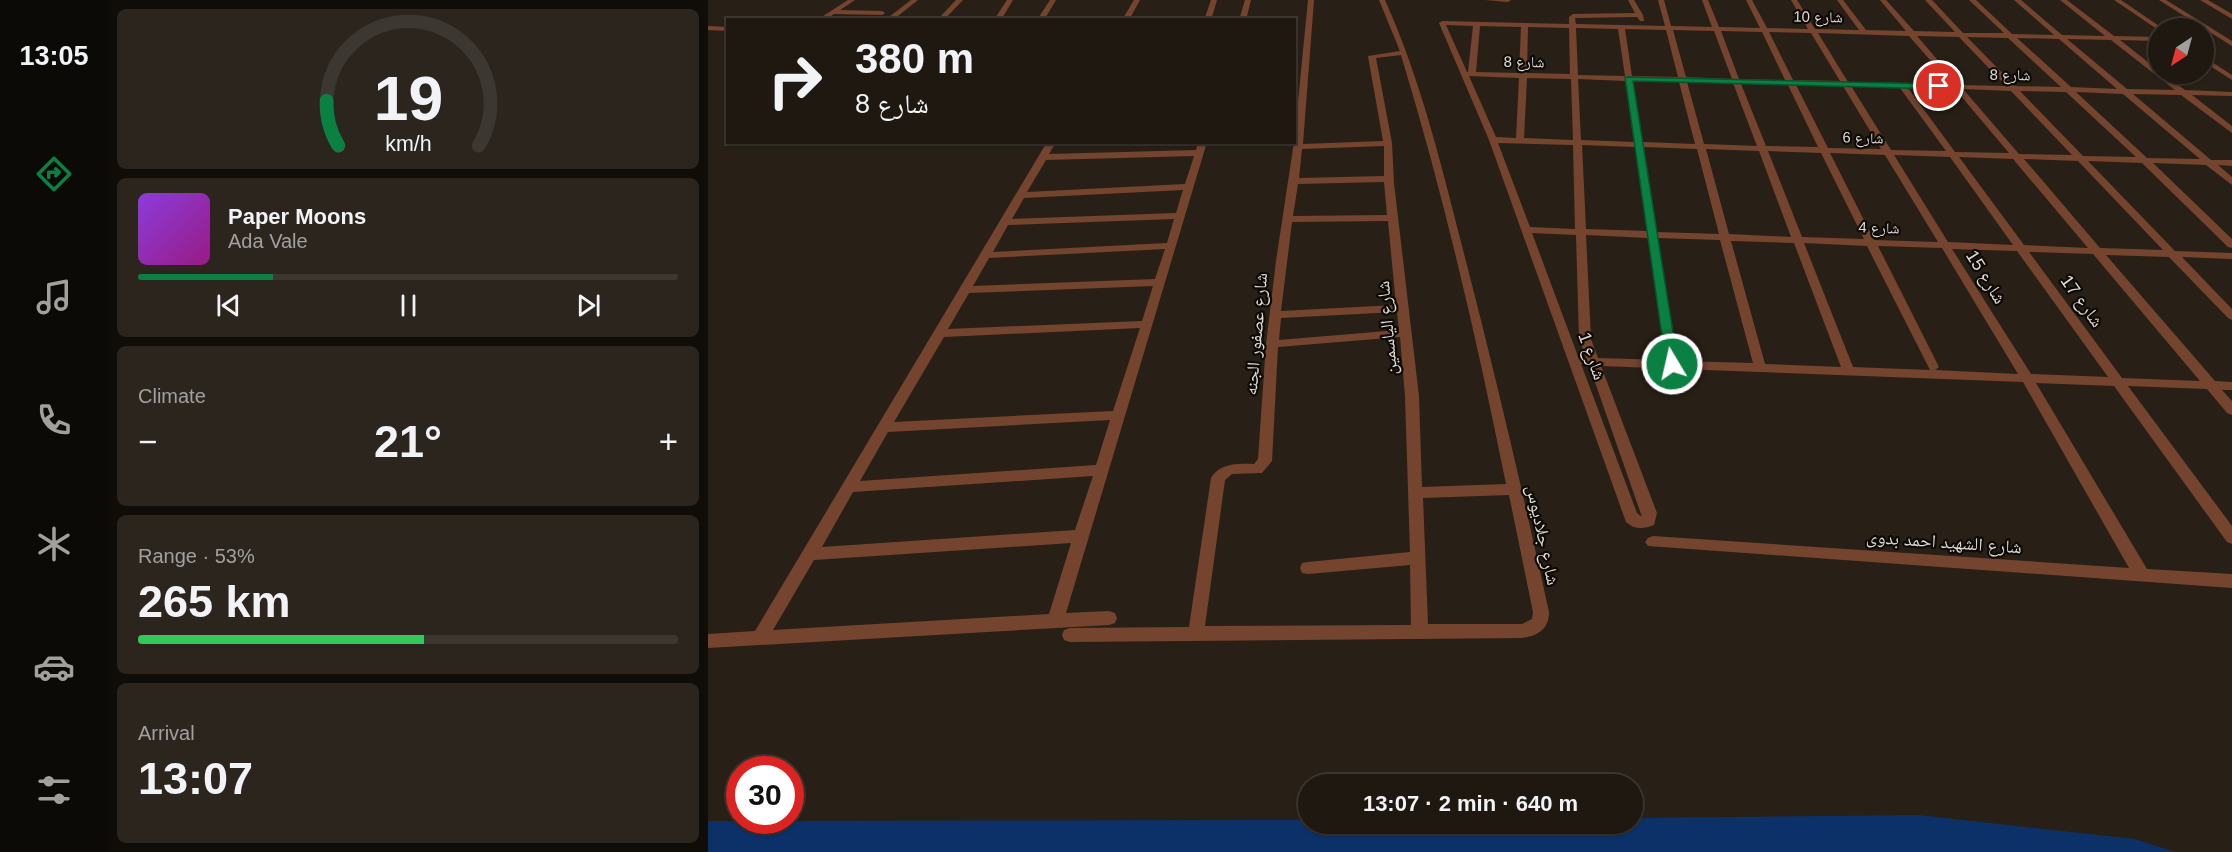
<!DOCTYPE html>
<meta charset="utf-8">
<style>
:root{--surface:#1e1810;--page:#2b251e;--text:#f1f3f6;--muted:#a1a09f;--line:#3c3730;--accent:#0b8043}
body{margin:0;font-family:Arial,"Noto Naskh Arabic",sans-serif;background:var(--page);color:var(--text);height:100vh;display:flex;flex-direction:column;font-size:22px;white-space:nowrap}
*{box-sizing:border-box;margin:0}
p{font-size:20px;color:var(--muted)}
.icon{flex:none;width:33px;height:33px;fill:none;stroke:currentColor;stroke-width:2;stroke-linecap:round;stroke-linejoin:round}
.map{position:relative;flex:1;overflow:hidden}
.sheet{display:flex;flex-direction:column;gap:9px;padding:9px;background:#100d09;width:600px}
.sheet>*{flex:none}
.hud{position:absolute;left:18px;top:18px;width:570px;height:126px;border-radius:0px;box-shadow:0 2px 4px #0004,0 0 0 2px var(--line);background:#1e1810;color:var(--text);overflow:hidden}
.needle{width:39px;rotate:216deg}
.buttons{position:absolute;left:1440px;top:18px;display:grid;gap:12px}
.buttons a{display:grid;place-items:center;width:66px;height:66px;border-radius:50%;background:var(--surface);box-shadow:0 2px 4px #0004,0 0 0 2px var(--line);font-size:30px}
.speed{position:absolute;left:18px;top:756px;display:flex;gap:12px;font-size:30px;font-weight:700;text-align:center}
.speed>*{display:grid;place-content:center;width:78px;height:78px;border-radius:50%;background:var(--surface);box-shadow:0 2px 4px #0004,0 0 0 2px var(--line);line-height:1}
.speed .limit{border:9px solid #d22;background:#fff;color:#111}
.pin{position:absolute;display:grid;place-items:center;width:51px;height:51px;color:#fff;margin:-26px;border:3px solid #fff;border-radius:50%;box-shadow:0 2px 6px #0007}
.me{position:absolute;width:66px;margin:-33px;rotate:351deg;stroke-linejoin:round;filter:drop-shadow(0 0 4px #0008)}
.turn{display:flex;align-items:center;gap:21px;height:126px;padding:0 30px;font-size:27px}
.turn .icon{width:78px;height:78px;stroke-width:2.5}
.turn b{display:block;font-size:42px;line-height:51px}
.big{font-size:45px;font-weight:800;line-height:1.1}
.sheet .tile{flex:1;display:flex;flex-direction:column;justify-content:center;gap:9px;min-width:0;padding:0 21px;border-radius:9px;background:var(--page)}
.sheet .dial{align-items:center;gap:0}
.dial svg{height:156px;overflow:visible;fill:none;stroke:var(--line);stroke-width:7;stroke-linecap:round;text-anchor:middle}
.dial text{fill:var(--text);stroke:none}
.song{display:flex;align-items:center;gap:18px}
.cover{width:72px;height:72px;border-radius:9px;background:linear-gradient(135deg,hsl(270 70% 55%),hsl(310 70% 35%))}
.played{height:6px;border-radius:3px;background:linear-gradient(90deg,var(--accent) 25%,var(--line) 25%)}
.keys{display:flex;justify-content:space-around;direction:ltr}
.heat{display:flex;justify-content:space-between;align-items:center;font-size:33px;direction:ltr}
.charge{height:9px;border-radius:4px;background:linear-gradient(90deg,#34c759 53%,var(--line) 0)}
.trip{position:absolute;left:590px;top:774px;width:345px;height:60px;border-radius:30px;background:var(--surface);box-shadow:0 2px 4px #0004,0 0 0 2px var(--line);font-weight:800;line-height:60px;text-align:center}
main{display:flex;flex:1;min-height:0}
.tabs{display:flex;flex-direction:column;width:108px;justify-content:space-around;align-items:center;background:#0c0a06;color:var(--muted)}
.tabs .icon{width:42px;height:42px}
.tabs .selected{color:var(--accent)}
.tabs b{font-size:27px;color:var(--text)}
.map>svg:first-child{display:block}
</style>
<main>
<nav class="tabs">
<b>13:05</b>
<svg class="icon selected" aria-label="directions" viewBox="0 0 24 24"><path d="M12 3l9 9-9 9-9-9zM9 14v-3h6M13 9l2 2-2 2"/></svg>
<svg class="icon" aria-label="music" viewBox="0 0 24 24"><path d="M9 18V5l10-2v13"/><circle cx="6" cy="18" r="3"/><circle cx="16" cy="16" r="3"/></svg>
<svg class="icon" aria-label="phone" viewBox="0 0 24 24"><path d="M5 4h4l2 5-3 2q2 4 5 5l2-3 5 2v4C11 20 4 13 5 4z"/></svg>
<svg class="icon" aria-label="climate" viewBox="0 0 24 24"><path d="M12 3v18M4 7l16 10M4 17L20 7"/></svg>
<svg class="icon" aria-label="car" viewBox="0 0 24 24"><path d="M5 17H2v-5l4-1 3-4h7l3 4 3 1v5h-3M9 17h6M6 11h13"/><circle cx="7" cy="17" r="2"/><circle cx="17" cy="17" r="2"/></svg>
<svg class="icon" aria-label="filters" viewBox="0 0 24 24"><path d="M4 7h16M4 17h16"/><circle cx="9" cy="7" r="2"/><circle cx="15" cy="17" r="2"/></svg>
</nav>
<section class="sheet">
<div class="tile dial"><svg viewBox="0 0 100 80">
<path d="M14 69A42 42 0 1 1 86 69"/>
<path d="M14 69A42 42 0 0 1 8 46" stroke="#0b8043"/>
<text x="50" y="56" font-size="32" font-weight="700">19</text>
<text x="50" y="72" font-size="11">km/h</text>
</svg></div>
<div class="tile">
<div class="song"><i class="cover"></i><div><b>Paper Moons</b><p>Ada Vale</p></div></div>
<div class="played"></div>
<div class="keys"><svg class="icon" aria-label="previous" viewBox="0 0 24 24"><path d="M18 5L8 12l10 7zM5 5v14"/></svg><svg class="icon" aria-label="pause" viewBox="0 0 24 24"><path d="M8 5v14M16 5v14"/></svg><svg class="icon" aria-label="next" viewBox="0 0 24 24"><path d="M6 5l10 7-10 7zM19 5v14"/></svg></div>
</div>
<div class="tile"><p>Climate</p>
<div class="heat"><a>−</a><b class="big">21°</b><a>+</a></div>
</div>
<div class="tile"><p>Range · 53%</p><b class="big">265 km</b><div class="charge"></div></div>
<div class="tile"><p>Arrival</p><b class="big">13:07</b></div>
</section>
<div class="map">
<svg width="1524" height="852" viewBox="0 0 1524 852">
<rect width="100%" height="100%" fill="#282016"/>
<polygon fill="#0c3168" points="1210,815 1426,839 1467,852 0,852 0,821 600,820 600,824 924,824 924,818"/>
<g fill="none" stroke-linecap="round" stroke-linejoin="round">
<g fill="#75442f" fill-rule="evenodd">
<polygon points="140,0 147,0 132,10 174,11 177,13 174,15 126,14 117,20 109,20"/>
<polygon points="203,0 210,0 185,20 177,20"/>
<polygon points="248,0 255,0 236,20 229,20"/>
<polygon points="299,0 305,0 293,20 286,20"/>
<polygon points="342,0 348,0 336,20 329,20"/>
<polygon points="426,0 432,0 421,20 414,20"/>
<polygon points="503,0 509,0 503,20 496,20"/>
<polygon points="537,0 543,0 538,20 531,20"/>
<path d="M 600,0 L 606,0 L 595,144 L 675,141 L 660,56 L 692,51 L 671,0 L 677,0 C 712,78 732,160 753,242 C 785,365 814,488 841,612 C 841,629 830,636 814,638 L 362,642 L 356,640 L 354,635 L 356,630 L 362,628 L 481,627 L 503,478 C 512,463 529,463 546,464 L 550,459 L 558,344 L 568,261 L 586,142 ZM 693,55 C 736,196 769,340 798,484 L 714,487 L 711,396 L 686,183 L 684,143 L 668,58 ZM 676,146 L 676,176 L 591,178 L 594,149 ZM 676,182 L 679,215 L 585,216 L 590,184 ZM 680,221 L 688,305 L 573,311 L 584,222 ZM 689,312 L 691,330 L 571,340 L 573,318 ZM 692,337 L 697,396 L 702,552 L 600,562 L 594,563 L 592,568 L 594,573 L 600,574 L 702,565 L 703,625 L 497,626 L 517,480 L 524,474 L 554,473 L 564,461 L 570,347 ZM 801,495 L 825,612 L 824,619 L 814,624 L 720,624 L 715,498 Z"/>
<polygon points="777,0 803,0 800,2"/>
<path d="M 920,0 L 926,0 L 935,15 L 936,21 L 932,21 L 929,17 L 867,18 L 868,24 L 957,26 L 950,0 L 956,0 L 963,26 L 1004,27 L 994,0 L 1000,0 L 1011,27 L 1052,28 L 1038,0 L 1044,0 L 1059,28 L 1100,29 L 1083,0 L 1089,0 L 1107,29 L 1151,30 L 1129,0 L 1135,0 L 1158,30 L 1198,31 L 1172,0 L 1178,0 L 1206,31 L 1247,32 L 1217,0 L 1224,0 L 1255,33 L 1296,33 L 1261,0 L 1268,0 L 1304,34 L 1346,35 L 1306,0 L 1313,0 L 1354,35 L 1397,36 L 1352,0 L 1359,0 L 1406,36 L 1450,37 L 1450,41 L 1412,40 L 1450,70 L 1450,74 L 1455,74 L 1477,90 L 1524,92 L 1524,96 L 1484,95 L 1524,126 L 1524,133 L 1473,95 L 1425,94 L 1503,160 L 1524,160 L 1524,166 L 1510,165 L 1524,177 L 1524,185 L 1498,165 L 1445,163 L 1524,239 L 1524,248 L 1520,247 L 1434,163 L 1380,161 L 1467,251 L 1524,253 L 1524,259 L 1474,257 L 1524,309 L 1524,320 L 1520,318 L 1461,257 L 1398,255 L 1507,381 L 1524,382 L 1524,390 L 1514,390 L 1524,401 L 1524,415 L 1519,413 L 1499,389 L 1420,386 L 1524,526 L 1524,544 L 1519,542 L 1406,386 L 1328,383 L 1439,569 L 1524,574 L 1524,588 L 940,546 L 937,542 L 940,538 L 945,536 L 1421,568 L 1315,382 L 893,366 L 949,513 L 946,525 C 936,529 927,530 918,522 L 781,140 L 731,23 L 734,21 L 861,24 L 861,17 L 865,14 L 927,13 ZM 738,25 L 765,26 L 760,72 L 759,72 ZM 772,26 L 813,27 L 811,73 L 768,72 ZM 820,27 L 861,28 L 862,74 L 819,73 ZM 868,28 L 910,29 L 917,76 L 870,75 ZM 917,29 L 958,30 L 970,77 L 924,76 ZM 965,30 L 1006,31 L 1024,79 L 978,77 ZM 1013,31 L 1054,32 L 1077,80 L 1031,79 ZM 1061,32 L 1103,33 L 1132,81 L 1085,80 ZM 1110,33 L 1201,36 L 1243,84 L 1140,82 ZM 1209,36 L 1251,37 L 1298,86 L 1251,85 ZM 1259,37 L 1300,38 L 1353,87 L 1307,86 ZM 1309,38 L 1351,39 L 1409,89 L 1363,87 ZM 1359,39 L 1403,40 L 1467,90 L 1419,89 ZM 761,76 L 811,78 L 808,138 L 788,137 ZM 819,78 L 863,79 L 865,140 L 816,138 ZM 870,79 L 917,81 L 926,142 L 873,140 ZM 925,81 L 971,82 L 987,144 L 935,142 ZM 979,82 L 1025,83 L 1049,146 L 996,144 ZM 1033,84 L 1080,85 L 1110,147 L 1058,146 ZM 1088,85 L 1135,86 L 1173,149 L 1120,148 ZM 1143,86 L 1192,88 L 1238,151 L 1183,150 ZM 1200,88 L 1247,89 L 1301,153 L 1247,152 ZM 1255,89 L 1303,91 L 1364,155 L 1311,154 ZM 1312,91 L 1358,92 L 1428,157 L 1375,156 ZM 1368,92 L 1415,94 L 1492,159 L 1439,158 ZM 790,143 L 865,145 L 867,229 L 822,227 ZM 874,145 L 927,147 L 939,231 L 878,229 ZM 936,147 L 989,149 L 1011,234 L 949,232 ZM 998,149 L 1051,151 L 1083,237 L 1021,234 ZM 1060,151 L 1113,153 L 1156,239 L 1094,237 ZM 1122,153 L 1177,155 L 1230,242 L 1166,240 ZM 1186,155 L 1242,157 L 1305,245 L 1240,242 ZM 1251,157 L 1305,159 L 1380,248 L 1316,245 ZM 1316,159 L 1370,161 L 1455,250 L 1392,248 ZM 824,233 L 868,235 L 871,339 L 878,357 L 871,359 ZM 878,235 L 940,238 L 957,360 L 890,358 L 883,339 ZM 950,238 L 1012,240 L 1045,363 L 970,361 ZM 1023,241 L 1086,243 L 1133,367 L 1057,364 ZM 1096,243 L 1159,246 L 1222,370 L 1145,367 ZM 1170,246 L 1234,248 L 1310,374 L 1227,370 L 1231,367 ZM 1244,249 L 1309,251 L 1400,377 L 1323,374 ZM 1321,252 L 1385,254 L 1492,381 L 1414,378 ZM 873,364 L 881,365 L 934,517 L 929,513 Z"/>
<polygon points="1406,0 1413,0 1454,28 1449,29"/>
<polygon points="1451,0 1458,0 1524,41 1524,46"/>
<polygon points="1492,0 1500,0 1524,14 1524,19"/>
<polygon points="0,26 20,27 20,31 0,30"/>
<polygon points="1496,57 1524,75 1524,80 1496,62"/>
<path d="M 339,142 L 348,142 L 341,154 L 488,150 L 490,142 L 499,142 L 358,613 L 401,611 L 407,613 L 409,618 L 407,623 L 401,625 L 0,648 L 0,634 L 47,631 ZM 486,156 L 477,184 L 319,192 L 338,160 ZM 475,190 L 468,213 L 304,219 L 316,198 ZM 466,219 L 459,243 L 285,252 L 300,225 ZM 457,249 L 447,279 L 265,286 L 281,258 ZM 445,286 L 434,321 L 240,329 L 261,293 ZM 432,328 L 405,411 L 186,422 L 236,337 ZM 402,420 L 388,465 L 152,481 L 180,432 ZM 385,476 L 367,530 L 114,547 L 145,492 ZM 363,543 L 341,614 L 65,630 L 106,560 Z"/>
</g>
</g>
<polygon fill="#0b8043" stroke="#07532c" stroke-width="1.5" points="917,77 1231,84 1235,86 1231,89 925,81 970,364 964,368 958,364"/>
<g text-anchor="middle" stroke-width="4.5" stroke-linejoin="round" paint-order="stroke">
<g font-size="15" fill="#dfd9d3" stroke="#0e0a07">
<text transform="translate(1110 17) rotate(1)" y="5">شارع 10</text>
<text transform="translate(816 62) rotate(1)" y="5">شارع 8</text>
<text transform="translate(1302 75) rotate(1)" y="5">شارع 8</text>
<text transform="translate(1155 138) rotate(2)" y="5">شارع 6</text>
<text transform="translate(1171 228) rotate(2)" y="5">شارع 4</text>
</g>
<g font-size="18" fill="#dfd9d3" stroke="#0e0a07">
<text transform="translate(1278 277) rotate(58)" y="6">شارع 15</text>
<text transform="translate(1374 301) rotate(54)" y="6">شارع 17</text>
<text transform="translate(679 328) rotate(-95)" y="6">شارع الياسمين</text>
<text transform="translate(548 334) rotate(-85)" y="6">شارع عصفور الجنه</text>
<text transform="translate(884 356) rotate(70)" y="6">شارع 1</text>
<text transform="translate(835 535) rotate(78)" y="6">شارع جلاديوس</text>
<text transform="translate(1236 542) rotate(4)" y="6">شارع الشهيد احمد بدوى</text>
</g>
</g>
</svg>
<div class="buttons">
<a><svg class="needle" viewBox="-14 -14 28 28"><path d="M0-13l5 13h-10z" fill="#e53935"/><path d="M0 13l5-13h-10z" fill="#a1a09f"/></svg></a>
</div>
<div class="speed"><div class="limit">30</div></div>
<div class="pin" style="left:1231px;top:86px;background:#d93025"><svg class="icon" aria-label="arrive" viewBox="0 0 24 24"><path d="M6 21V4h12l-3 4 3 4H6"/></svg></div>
<svg class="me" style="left:964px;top:364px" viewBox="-20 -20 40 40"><circle r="17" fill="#0b8043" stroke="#fff" stroke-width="3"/><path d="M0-11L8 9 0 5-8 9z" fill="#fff"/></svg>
<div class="trip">13:07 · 2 min · 640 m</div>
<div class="hud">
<div class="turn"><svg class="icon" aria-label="right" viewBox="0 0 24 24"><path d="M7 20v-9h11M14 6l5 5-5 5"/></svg><div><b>380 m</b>شارع 8</div></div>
</div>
</div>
</main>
